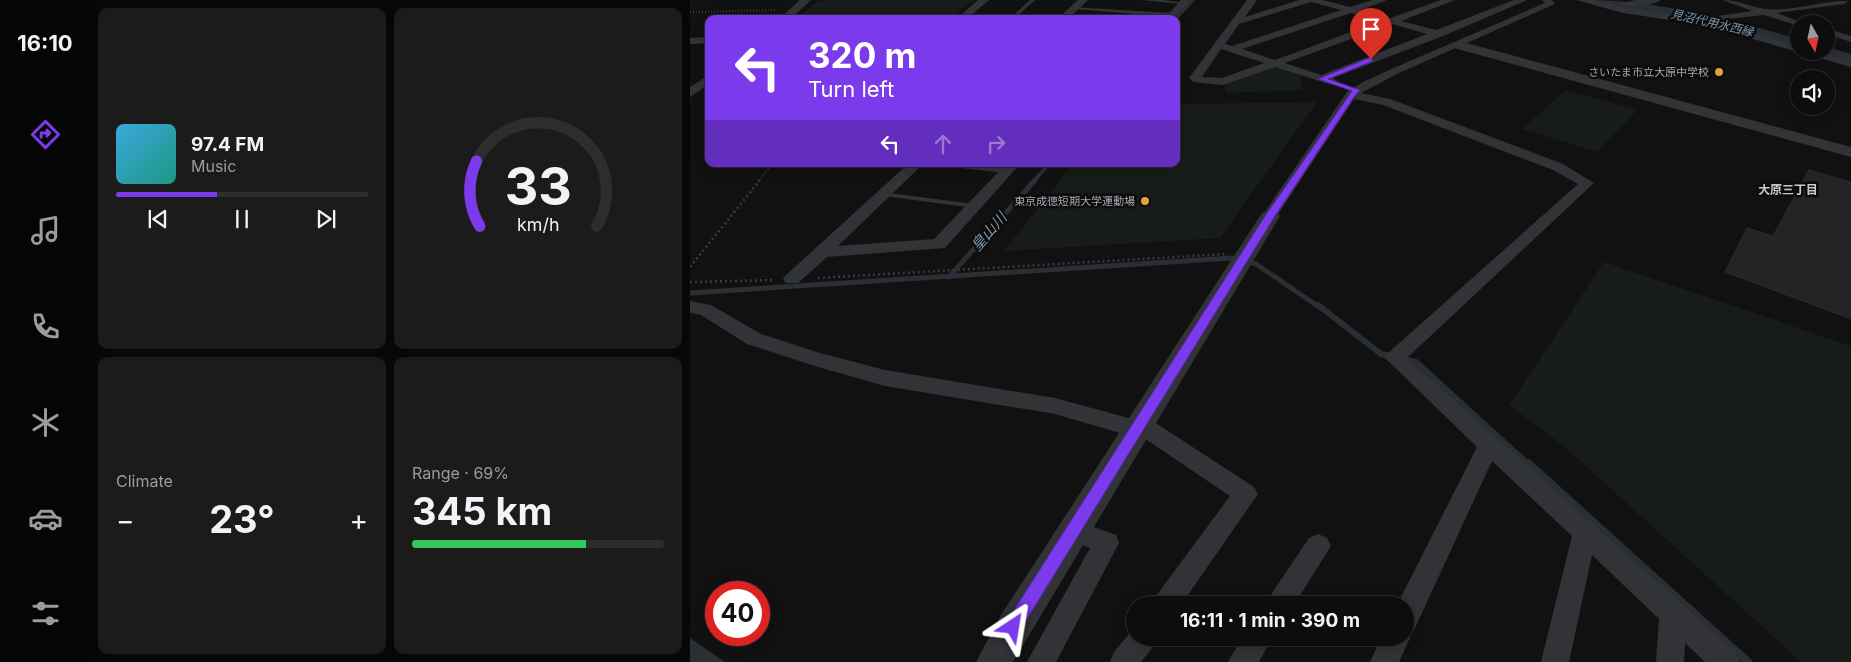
<!DOCTYPE html>
<meta charset="utf-8">
<style>
:root{--surface:#0d0d0e;--page:#1b1b1c;--text:#f1f3f6;--muted:#9a9c9e;--line:#2d2d2e;--accent:#7c3aed}
body{margin:0;font-family:Inter,"Noto Sans JP",sans-serif;background:var(--page);color:var(--text);height:100vh;display:flex;flex-direction:column;font-size:19px;white-space:nowrap}
*{box-sizing:border-box;margin:0}
p{font-size:16px;color:var(--muted)}
.icon{flex:none;width:28px;height:28px;fill:none;stroke:currentColor;stroke-width:2;stroke-linecap:round;stroke-linejoin:round}
.map{position:relative;flex:1;overflow:hidden}
.details{display:flex;flex-direction:column;gap:8px;padding:8px;background:#070708;width:600px}
.details>*{flex:none}
.banner{position:absolute;left:15px;top:15px;width:475px;height:152px;border-radius:10px;box-shadow:0 2px 12px #0003,0 0 0 1px var(--line);background:#7c3aed;color:#fff;overflow:hidden}
.needle{width:32px;rotate:171deg}
.fabs{position:absolute;left:1100px;top:15px;display:grid;gap:10px}
.fabs a{display:grid;place-items:center;width:45px;height:45px;border-radius:50%;background:var(--surface);box-shadow:0 2px 12px #0003,0 0 0 1px var(--line);font-size:25px}
.speed{position:absolute;left:15px;top:581px;display:flex;gap:10px;font-size:25px;font-weight:700;text-align:center}
.speed>*{display:grid;place-content:center;width:65px;height:65px;border-radius:50%;background:var(--surface);box-shadow:0 2px 12px #0003,0 0 0 1px var(--line);line-height:1}
.speed .limit{border:8px solid #d22;background:#fff;color:#111}
.pin{position:absolute;display:grid;place-items:center;width:42px;height:42px;color:#fff;margin:-51px -21px;border-radius:50% 50% 50% 0;rotate:-45deg;box-shadow:0 0 5px #0007}
.pin .icon{rotate:45deg}
.me{position:absolute;width:55px;margin:-28px;rotate:33deg;stroke-linejoin:round;filter:drop-shadow(0 0 4px #0008)}
.turn{display:flex;align-items:center;gap:18px;height:105px;padding:0 20px;font-size:22px}
.turn .icon{width:65px;height:65px;stroke-width:2.5}
.turn b{display:block;font-size:35px;line-height:42px}
.lanes{display:flex;align-items:center;height:48px;padding:0 20px;background:#0003;justify-content:center;gap:25px;direction:ltr}
.lanes .off{opacity:.35}
.big{font-size:38px;font-weight:700;line-height:1.1}
.details .widget{flex:1;display:flex;flex-direction:column;justify-content:center;gap:8px;min-width:0;padding:0 18px;border-radius:10px;background:var(--page)}
.details .dial{align-items:center;gap:0}
.dial svg{height:130px;overflow:visible;fill:none;stroke:var(--line);stroke-width:7;stroke-linecap:round;text-anchor:middle}
.dial text{fill:var(--text);stroke:none}
.song{display:flex;align-items:center;gap:15px}
.cover{width:60px;height:60px;border-radius:8px;background:linear-gradient(135deg,hsl(200 70% 55%),hsl(170 70% 35%))}
.played{height:5px;border-radius:2px;background:linear-gradient(90deg,var(--accent) 40%,var(--line) 40%)}
.keys{display:flex;justify-content:space-around;direction:ltr}
.heat{display:flex;justify-content:space-between;align-items:center;font-size:28px;direction:ltr}
.charge{height:8px;border-radius:4px;background:linear-gradient(90deg,#34c759 69%,var(--line) 0)}
.details .tiles{flex:1;display:grid;gap:8px;grid-template-columns:repeat(2,1fr)}
.trip{position:absolute;left:436px;top:596px;width:288px;height:50px;border-radius:25px;background:var(--surface);box-shadow:0 2px 12px #0003,0 0 0 1px var(--line);font-weight:700;line-height:50px;text-align:center}
main{display:flex;flex:1;min-height:0}
.tabs{display:flex;flex-direction:column;width:90px;justify-content:space-around;align-items:center;background:#050506;color:var(--muted)}
.tabs .icon{width:35px;height:35px}
.tabs .on{color:var(--accent)}
.tabs b{font-size:22px;color:var(--text)}
.map>svg:first-child{display:block}
</style>
<main>
<nav class="tabs">
<b>16:10</b>
<svg class="icon on" aria-label="directions" viewBox="0 0 24 24"><path d="M12 3l9 9-9 9-9-9zM9 14v-3h6M13 9l2 2-2 2"/></svg>
<svg class="icon" aria-label="music" viewBox="0 0 24 24"><path d="M9 18V5l10-2v13"/><circle cx="6" cy="18" r="3"/><circle cx="16" cy="16" r="3"/></svg>
<svg class="icon" aria-label="phone" viewBox="0 0 24 24"><path d="M5 4h4l2 5-3 2q2 4 5 5l2-3 5 2v4C11 20 4 13 5 4z"/></svg>
<svg class="icon" aria-label="climate" viewBox="0 0 24 24"><path d="M12 3v18M4 7l16 10M4 17L20 7"/></svg>
<svg class="icon" aria-label="car" viewBox="0 0 24 24"><path d="M5 17H2v-5l4-1 3-4h7l3 4 3 1v5h-3M9 17h6M6 11h13"/><circle cx="7" cy="17" r="2"/><circle cx="17" cy="17" r="2"/></svg>
<svg class="icon" aria-label="filters" viewBox="0 0 24 24"><path d="M4 7h16M4 17h16"/><circle cx="9" cy="7" r="2"/><circle cx="15" cy="17" r="2"/></svg>
</nav>
<section class="details">
<div class="tiles">
<div class="widget">
<div class="song"><i class="cover"></i><div><b>97.4 FM</b><p>Music</p></div></div>
<div class="played"></div>
<div class="keys"><svg class="icon" aria-label="previous" viewBox="0 0 24 24"><path d="M18 5L8 12l10 7zM5 5v14"/></svg><svg class="icon" aria-label="pause" viewBox="0 0 24 24"><path d="M8 5v14M16 5v14"/></svg><svg class="icon" aria-label="next" viewBox="0 0 24 24"><path d="M6 5l10 7-10 7zM19 5v14"/></svg></div>
</div>
<div class="widget dial"><svg viewBox="0 0 100 80">
<path d="M14 69A42 42 0 1 1 86 69"/>
<path d="M14 69A42 42 0 0 1 12 29" stroke="#7c3aed"/>
<text x="50" y="56" font-size="32" font-weight="700">33</text>
<text x="50" y="72" font-size="11">km/h</text>
</svg></div>
<div class="widget"><p>Climate</p>
<div class="heat"><a>−</a><b class="big">23°</b><a>+</a></div>
</div>
<div class="widget"><p>Range · 69%</p><b class="big">345 km</b><div class="charge"></div></div>
</div>
</section>
<div class="map">
<svg width="1161" height="662" viewBox="0 0 1161 662">
<rect width="100%" height="100%" fill="#111112"/>
<g fill="#181c18">
<polygon points="144,0 283,0 260,19 107,19 128,1"/>
<polygon points="583,66 611,75 613,90 535,93 535,83"/>
<polygon points="876,90 947,110 907,152 832,129"/>
<polygon points="627,102 530,238 314,251 383,164 486,164 486,104"/>
<polygon points="914,262 1161,346 1161,662 1111,662 875,447 819,405"/>
</g>
<polygon fill="#292f34" points="0,638 35,662 0,662"/>
<g fill="none" stroke-linecap="round" stroke-linejoin="round">
<polyline stroke="#292f34" stroke-width="3" points="486,19 503,0"/>
<polyline stroke="#292f34" stroke-width="4" points="344,181 359,164"/>
<g stroke="#292f34" stroke-width="5">
<polyline points="259,277 345,180"/>
<polyline points="0,293 541,258 566,264 629,307"/>
</g>
<g stroke="#292f34" stroke-width="6">
<polyline points="628,305 691,354 704,357"/>
<polyline points="713,359 726,362 839,465"/>
</g>
<polyline stroke="#292f34" stroke-width="8" points="838,463 1058,662"/>
<g fill="#292f34" fill-rule="evenodd">
<path d="M 897,0 C 969,0 1040,20 1109,39 L 1109,50 L 1018,25 L 942,13 L 899,3 Z"/>
<polygon points="1136,47 1161,54 1161,66 1124,55 1122,51 1136,51"/>
</g>
</g>
<polygon fill="#242426" stroke="#2b2b2e" points="1119,170 1161,182 1161,319 1035,272 1057,228 1083,236"/>
<g fill="none" stroke-linecap="round" stroke-linejoin="round">
<g stroke="#383a3e" stroke-width="2" stroke-dasharray="1 2" stroke-linecap="butt">
<polyline points="0,0 3,0"/>
<polyline points="0,12 85,10"/>
<polyline points="69,181 82,164"/>
</g>
<g stroke="#383a3e" stroke-width="2.5" stroke-dasharray="2 3" stroke-linecap="butt">
<polyline points="0,267 70,180"/>
<polyline points="128,278 536,254"/>
<polyline points="0,282 85,280"/>
</g>
<g fill="#323337" fill-rule="evenodd">
<polygon points="340,0 345,0 324,19 319,19"/>
<polygon points="451,0 473,0 495,3 493,4"/>
<polygon points="382,7 482,13 485,15 482,17 384,9"/>
<polygon points="249,164 271,164 316,169 320,171 316,173 253,166"/>
<polygon points="191,192 284,204 288,206 284,208 194,196 190,194"/>
</g>
<g fill="#323337" fill-rule="evenodd">
<polygon points="110,0 121,0 100,19 89,19"/>
<polygon points="288,0 299,0 277,19 266,19"/>
<polygon points="388,0 398,0 378,19 367,19"/>
<polygon points="491,0 501,0 484,19 474,19"/>
<path d="M 557,0 L 567,0 L 555,17 L 609,0 L 633,0 L 660,7 L 683,0 L 697,0 L 671,10 L 701,18 L 751,0 L 765,0 L 711,21 L 746,30 L 824,0 L 837,0 L 753,36 L 643,78 L 648,82 L 642,85 L 585,67 L 533,85 L 503,82 L 499,78 ZM 621,2 L 651,10 L 542,46 L 535,44 L 549,24 ZM 661,13 L 691,21 L 585,60 L 552,49 ZM 702,24 L 737,34 L 631,75 L 595,63 ZM 531,49 L 574,63 L 532,78 L 512,77 Z"/>
<polygon points="852,0 862,0 865,4 707,74 671,93 700,99 873,164 904,183 717,358 1046,652 1050,662 1015,662 995,643 994,662 966,662 969,619 902,555 879,662 851,662 882,536 802,461 725,628 717,631 720,638 709,662 680,662 691,638 715,638 715,605 707,605 787,447 695,358 698,353 888,184 863,170 693,105 664,99 585,219 580,221 572,216 657,92 673,82 699,70 855,3"/>
<polygon points="886,0 903,0 933,7 1015,19 1109,46 1109,51 1128,51 1161,61 1161,67 1014,25 933,13"/>
<path d="M 945,0 L 971,0 C 964,5 937,9 930,4 Z"/>
<path d="M 1033,0 C 1049,0 1060,7 1075,9 C 1102,12 1132,0 1159,1 L 1154,4 L 1087,13 L 1116,24 L 1109,24 L 1109,26 L 1074,15 L 1028,20 L 1028,16 L 1062,11 Z"/>
<polygon points="1136,28 1161,36 1161,42 1136,34"/>
<polygon points="19,37 19,43 0,44 0,38"/>
<polygon points="19,75 19,84 0,97 0,87"/>
<polygon points="218,164 233,164 148,246 244,239 316,164 330,164 255,248 137,257 108,283 96,283 93,279 96,275"/>
<polygon points="0,301 21,305 71,334 130,353 195,370 365,398 442,419 450,415 458,418 564,487 568,494 491,605 462,605 466,596 540,496 451,436 447,438 365,414 195,386 128,367 57,344 11,315 0,313"/>
<polygon points="384,520 426,535 429,543 366,662 337,662 400,548 375,539 372,531 375,523"/>
<polygon points="628,534 637,538 641,546 604,605 576,605 580,596 619,538"/>
<polygon points="445,627 445,638 466,638 462,648 451,662 420,662 424,652"/>
<polygon points="552,638 582,638 569,662 538,662"/>
</g>
<g fill="#323337" fill-rule="evenodd">
<polygon points="769,41 1161,147 1161,157 764,48 762,45 764,42"/>
<polygon points="580,210 587,212 590,216 323,662 286,662 311,615 570,216 573,212"/>
</g>
</g>
<polygon fill="#7c3aed" stroke="#51269a" points="681,57 683,61 638,79 670,90 664,97 585,216 329,632 323,635 317,632 315,627 317,621 575,216 662,91 628,79"/>
<g fill="#dfa53c" stroke="#0c0c0d" stroke-width="2">
<circle cx="1029" cy="72" r="5"/>
<circle cx="455" cy="201" r="5"/>
</g>
<g text-anchor="middle" stroke-width="5" stroke-linejoin="round" paint-order="stroke">
<g font-size="11" fill="#a3a8b1" stroke="#0c0c0d" text-anchor="end">
<text x="1019" y="76">さいたま市立大原中学校</text>
<text x="445" y="205">東京成徳短期大学運動場</text>
</g>
<g font-size="12" font-style="italic" fill="#7d96aa" stroke="#0c0c0d">
<text transform="translate(1022 23) rotate(13)" y="4">見沼代用水西縁</text>
</g>
<g font-size="12" font-weight="bold" fill="#c4c7ce" stroke="#0c0c0d">
<text x="1098" y="194">大原三丁目</text>
</g>
<g font-size="15" font-style="italic" fill="#7d96aa" stroke="#0c0c0d">
<text transform="translate(299 232) rotate(-49)" y="5">皇山川</text>
</g>
</g>
</svg>
<div class="fabs">
<a><svg class="needle" viewBox="-14 -14 28 28"><path d="M0-13l5 13h-10z" fill="#e53935"/><path d="M0 13l5-13h-10z" fill="#9a9c9e"/></svg></a>
<a><svg class="icon" aria-label="sound" viewBox="0 0 24 24"><path d="M4 9h4l5-4v14l-5-4H4zM17 9q2 3 0 6"/></svg></a>
</div>
<div class="speed"><div class="limit">40</div></div>
<div class="pin" style="left:681px;top:59px;background:#d93025"><svg class="icon" aria-label="arrive" viewBox="0 0 24 24"><path d="M6 21V4h12l-3 4 3 4H6"/></svg></div>
<svg class="me" style="left:323px;top:627px" viewBox="-20 -20 40 40"><path d="M0-17L14 15 0 8-14 15z" fill="#7c3aed" stroke="#fff" stroke-width="4"/></svg>
<div class="trip">16:11 · 1 min · 390 m</div>
<div class="banner">
<div class="turn"><svg class="icon" aria-label="left" viewBox="0 0 24 24"><path d="M17 20v-9H6M10 6l-5 5 5 5"/></svg><div><b>320 m</b>Turn left</div></div>
<div class="lanes"><svg class="icon" aria-label="left" viewBox="0 0 24 24"><path d="M17 20v-9H6M10 6l-5 5 5 5"/></svg><svg class="icon off" aria-label="ahead" viewBox="0 0 24 24"><path d="M12 20V5M6 11l6-6 6 6"/></svg><svg class="icon off" aria-label="right" viewBox="0 0 24 24"><path d="M7 20v-9h11M14 6l5 5-5 5"/></svg></div>
</div>
</div>
</main>
